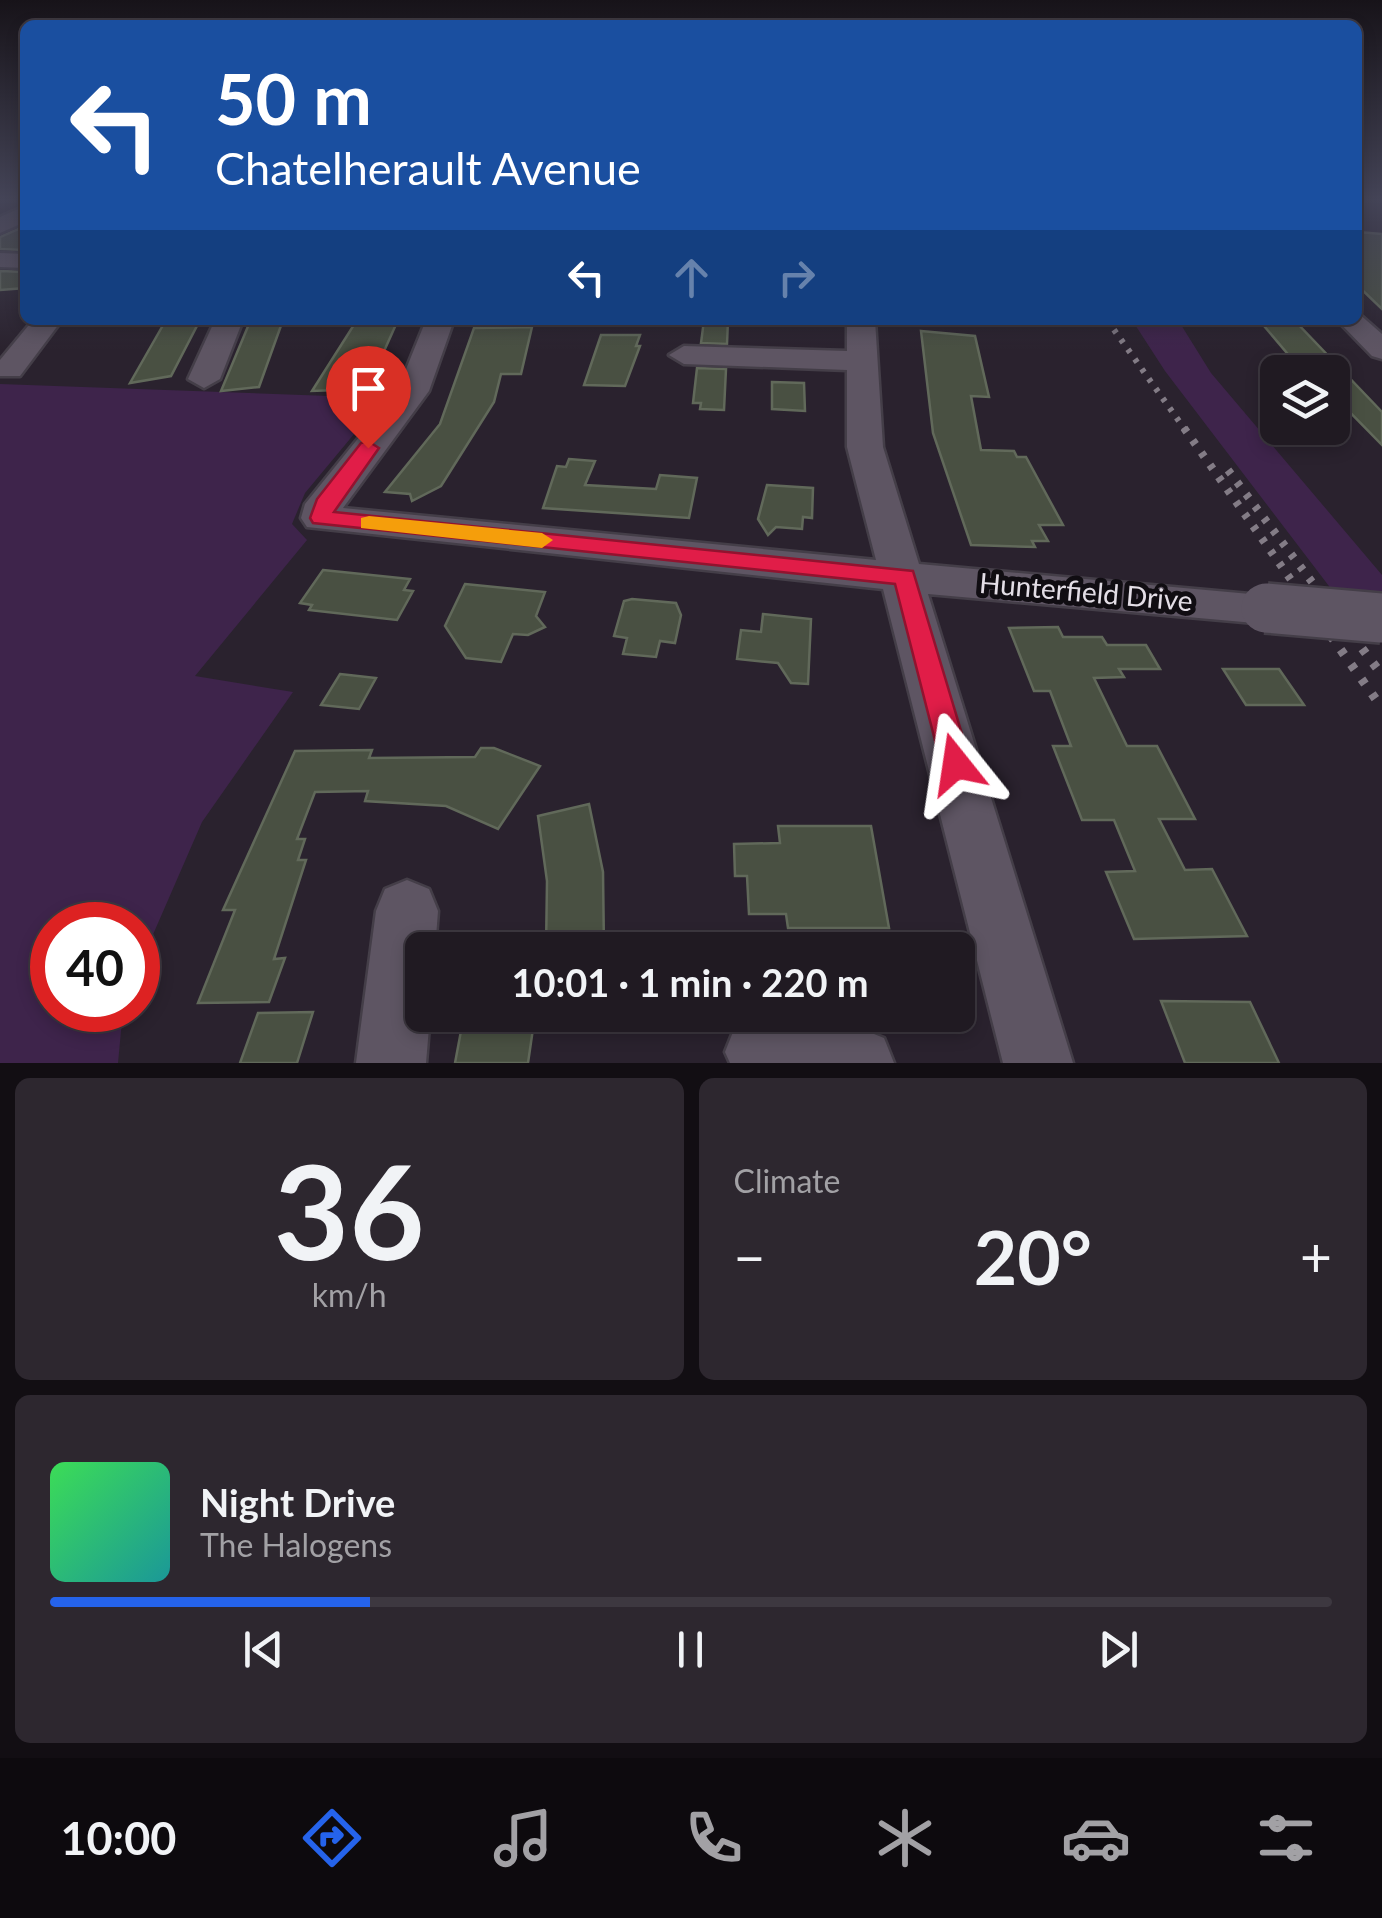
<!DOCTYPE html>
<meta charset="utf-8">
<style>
:root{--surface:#201a22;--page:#2d272f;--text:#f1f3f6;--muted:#a2a1a5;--line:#3d3840;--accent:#2563eb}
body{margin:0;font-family:Lato,sans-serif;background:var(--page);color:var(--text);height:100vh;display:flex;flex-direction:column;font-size:38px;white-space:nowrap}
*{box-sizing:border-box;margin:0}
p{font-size:32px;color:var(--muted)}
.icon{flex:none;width:55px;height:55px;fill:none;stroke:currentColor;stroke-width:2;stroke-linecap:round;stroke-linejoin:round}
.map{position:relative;height:1063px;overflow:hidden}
.sheet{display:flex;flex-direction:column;gap:15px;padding:15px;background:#120e13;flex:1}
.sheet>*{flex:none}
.hud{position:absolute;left:20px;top:20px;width:1342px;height:305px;border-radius:15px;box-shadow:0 5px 15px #0003,0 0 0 2px var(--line);background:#1a4fa0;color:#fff;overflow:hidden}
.tools{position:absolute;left:1260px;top:355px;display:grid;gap:20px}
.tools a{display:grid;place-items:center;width:90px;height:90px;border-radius:15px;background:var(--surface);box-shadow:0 5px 15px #0003,0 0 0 2px var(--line);font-size:50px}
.speed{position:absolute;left:30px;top:902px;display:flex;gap:20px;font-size:50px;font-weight:700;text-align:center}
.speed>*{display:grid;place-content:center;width:130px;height:130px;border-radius:50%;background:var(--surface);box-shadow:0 5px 15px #0003,0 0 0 2px var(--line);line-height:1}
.speed .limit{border:15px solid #d22;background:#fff;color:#111}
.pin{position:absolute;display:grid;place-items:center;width:85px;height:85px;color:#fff;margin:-102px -42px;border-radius:50% 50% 50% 0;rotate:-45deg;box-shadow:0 0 10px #0007}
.pin .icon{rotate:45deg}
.me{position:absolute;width:110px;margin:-55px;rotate:345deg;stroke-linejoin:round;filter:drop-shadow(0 0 8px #0008)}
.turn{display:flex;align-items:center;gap:35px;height:210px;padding:0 30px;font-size:45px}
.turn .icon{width:130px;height:130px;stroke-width:2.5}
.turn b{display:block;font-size:70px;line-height:85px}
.lanes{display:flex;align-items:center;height:95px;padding:0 30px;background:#0003;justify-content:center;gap:50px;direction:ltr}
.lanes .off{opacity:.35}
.big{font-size:75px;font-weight:700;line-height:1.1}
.sheet .widget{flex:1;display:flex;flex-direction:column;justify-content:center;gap:15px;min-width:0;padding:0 35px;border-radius:15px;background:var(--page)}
.sheet .dial{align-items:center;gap:0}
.dial b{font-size:130px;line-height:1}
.song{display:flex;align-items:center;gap:30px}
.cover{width:120px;height:120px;border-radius:15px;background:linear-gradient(135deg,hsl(130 70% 55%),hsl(180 70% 35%))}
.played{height:10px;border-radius:5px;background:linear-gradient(90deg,var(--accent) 25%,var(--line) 25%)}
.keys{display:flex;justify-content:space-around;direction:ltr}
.heat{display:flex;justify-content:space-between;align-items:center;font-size:55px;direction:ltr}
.sheet .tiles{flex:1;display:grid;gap:15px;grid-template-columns:1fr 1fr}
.widget:last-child{grid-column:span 2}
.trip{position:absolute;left:405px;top:932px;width:570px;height:100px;border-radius:15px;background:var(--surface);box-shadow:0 5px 15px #0003,0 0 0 2px var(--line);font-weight:700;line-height:100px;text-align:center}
.tabs{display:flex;height:160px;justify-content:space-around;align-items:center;background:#0d0a0e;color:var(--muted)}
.tabs .icon{width:70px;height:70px}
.tabs .selected{color:var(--accent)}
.tabs b{font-size:45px;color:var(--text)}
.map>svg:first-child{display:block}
</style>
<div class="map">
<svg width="1382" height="1063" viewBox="0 0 1382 1063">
<rect width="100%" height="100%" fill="#2a222e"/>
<g fill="#3e244b">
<polygon points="1132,320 1178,320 1211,373 1382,575 1382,601 1335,594 1165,371"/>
<polygon points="0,384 384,398 305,493 292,524 307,540 195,676 293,692 202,822 138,969 138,925 52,925 52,1010 123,1010 118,1063 0,1063"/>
</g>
<g fill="#495042" stroke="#61695a" stroke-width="2.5">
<polygon points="25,226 25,250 0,249 0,237"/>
<polygon points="1358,232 1382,234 1382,309 1358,286"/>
<polygon points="0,271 25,272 25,288 0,290"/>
<polygon points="166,320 200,320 171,376 130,383"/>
<polygon points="283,320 259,387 221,391 249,324"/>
<polygon points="357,320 398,320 367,389 312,391"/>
<polygon points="704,320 728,320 727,344 701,343"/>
<polygon points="1259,320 1294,320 1382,412 1382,445 1332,394 1332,372 1303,372"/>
<polygon points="532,327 521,374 501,374 494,402 441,486 412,501 410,494 385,492 440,424 474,328"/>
<polygon points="921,331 975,336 989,397 971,396 981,450 1014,451 1017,457 1026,457 1063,525 1039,525 1048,541 1032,541 1035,547 971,545 933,433"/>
<polygon points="601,335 640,335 636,346 640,346 625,386 584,385"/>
<polygon points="697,368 726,369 724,410 700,409 701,403 693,403"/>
<polygon points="772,382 804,383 805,411 772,409"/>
<polygon points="569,459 595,461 585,485 656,489 660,475 697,478 689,518 543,508 557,466 566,467"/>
<polygon points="767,485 813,488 812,518 803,517 802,529 776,527 768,535 758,519"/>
<polygon points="323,570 410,579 404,590 413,591 397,620 309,610 312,605 300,603"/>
<polygon points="465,584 545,592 536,616 545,627 528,635 513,634 501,662 466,658 445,626"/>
<polygon points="632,599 676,603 681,615 675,643 660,641 656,657 623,654 627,638 614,636 624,601"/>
<polygon points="763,614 811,619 808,684 791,683 778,663 737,659 741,630 761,632"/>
<polygon points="1058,627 1063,637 1102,637 1107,645 1146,645 1160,669 1119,669 1124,677 1094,678 1127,746 1157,746 1195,819 1159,819 1185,870 1212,869 1247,936 1134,939 1106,872 1135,871 1114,820 1082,820 1053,746 1071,746 1050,691 1034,691 1009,628"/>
<polygon points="1223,669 1279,669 1304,705 1246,705"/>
<polygon points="340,674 376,678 359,709 321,705"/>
<polygon points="481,748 494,748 540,766 498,829 446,806 365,801 368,791 315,792 297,839 305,839 298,860 306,860 274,959 285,958 269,1002 198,1003 235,910 223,910 295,751 372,750 369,758 475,757"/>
<polygon points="589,804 603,872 604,950 546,950 547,881 538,816"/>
<polygon points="778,826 871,826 889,928 788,928 786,914 749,914 747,876 735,876 734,844 780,843"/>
<polygon points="1161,1001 1250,1002 1279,1063 1185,1063"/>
<polygon points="313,1012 297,1063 240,1063 258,1013"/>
<polygon points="464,1015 535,1015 528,1063 455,1063"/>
</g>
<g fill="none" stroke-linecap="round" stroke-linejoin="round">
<g stroke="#443e48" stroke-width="5">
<g id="minor">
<polygon points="25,206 25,222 0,233 0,217"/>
<polygon points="0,253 25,254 25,268 0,267"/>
<polygon points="1358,313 1382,334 1382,359 1372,356 1337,320 1358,320"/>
<polygon points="33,320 62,320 20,376 0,376 0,360"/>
<polygon points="215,320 243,320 220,379 204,388 188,379"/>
<polygon points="426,320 454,320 429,391 343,508 876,560 847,447 847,370 684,364 669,355 684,346 847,351 847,320 875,320 883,447 919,564 1282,597 1288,608 1282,619 1266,624 928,594 1073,1063 1003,1063 883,589 307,527 301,518 305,504 398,389"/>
<polygon points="407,880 429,889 438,911 435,950 422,950 422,1015 430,1015 426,1063 356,1063 376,911 385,889"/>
<polygon points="760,1017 859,1028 884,1038 894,1063 730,1063 725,1052 735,1027"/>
</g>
</g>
<use href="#minor" fill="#5e5563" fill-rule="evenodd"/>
<polyline stroke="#837c86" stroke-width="6" stroke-dasharray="4 8" stroke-linecap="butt" points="1107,320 1186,431"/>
<g stroke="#837c86" stroke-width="8" stroke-dasharray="5 10" stroke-linecap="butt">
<polyline points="1184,428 1301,594"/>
<polyline points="1228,470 1321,594"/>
</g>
<g stroke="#837c86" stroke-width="9" stroke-dasharray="6 12" stroke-linecap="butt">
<polyline points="1299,591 1382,708"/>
<polyline points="1319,591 1382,675"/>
</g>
<g stroke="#443e48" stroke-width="54" stroke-linecap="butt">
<polyline id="minor-bridge" points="1266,608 1382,618"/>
</g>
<use href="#minor-bridge" stroke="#5e5563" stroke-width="49"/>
</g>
<linearGradient id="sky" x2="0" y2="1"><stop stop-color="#171319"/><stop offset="0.57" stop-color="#444457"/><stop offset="1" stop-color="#444457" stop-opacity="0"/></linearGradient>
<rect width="1382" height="350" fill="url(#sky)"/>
<polygon fill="#e11d48" stroke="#92132f" stroke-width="2.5" points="368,441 379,448 334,512 913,571 971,764 967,773 956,777 945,773 941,764 895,584 313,523 310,518 317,499 361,443"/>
<polygon fill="#f59e0b" points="369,516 542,533 553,540 542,548 361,528 361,518"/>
<g text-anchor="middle" stroke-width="10" stroke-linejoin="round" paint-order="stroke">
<g font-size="28" fill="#e3dee6" stroke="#100d12">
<text transform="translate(1086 592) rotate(5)" y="10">Hunterfield Drive</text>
</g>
</g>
</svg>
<div class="tools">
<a><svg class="icon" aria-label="layers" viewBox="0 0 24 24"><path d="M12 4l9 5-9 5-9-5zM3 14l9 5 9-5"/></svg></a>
</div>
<div class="speed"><div class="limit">40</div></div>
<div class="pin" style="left:368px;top:448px;background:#d93025"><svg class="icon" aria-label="arrive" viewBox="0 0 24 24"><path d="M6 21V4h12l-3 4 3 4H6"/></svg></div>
<svg class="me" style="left:956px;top:764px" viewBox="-20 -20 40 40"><path d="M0-17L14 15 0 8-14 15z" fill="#e11d48" stroke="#fff" stroke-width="4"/></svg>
<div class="trip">10:01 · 1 min · 220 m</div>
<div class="hud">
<div class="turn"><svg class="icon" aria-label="left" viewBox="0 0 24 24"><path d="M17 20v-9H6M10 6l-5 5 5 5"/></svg><div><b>50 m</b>Chatelherault Avenue</div></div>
<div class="lanes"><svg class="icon" aria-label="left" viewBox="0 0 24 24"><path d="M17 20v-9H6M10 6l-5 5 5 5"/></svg><svg class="icon off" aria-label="ahead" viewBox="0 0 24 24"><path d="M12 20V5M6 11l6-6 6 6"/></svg><svg class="icon off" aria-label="right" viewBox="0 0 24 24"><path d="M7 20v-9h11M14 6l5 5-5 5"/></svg></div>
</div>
</div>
<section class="sheet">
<div class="tiles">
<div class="widget dial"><b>36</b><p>km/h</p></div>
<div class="widget"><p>Climate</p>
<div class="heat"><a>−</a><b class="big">20°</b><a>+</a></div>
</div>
<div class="widget">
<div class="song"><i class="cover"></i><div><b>Night Drive</b><p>The Halogens</p></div></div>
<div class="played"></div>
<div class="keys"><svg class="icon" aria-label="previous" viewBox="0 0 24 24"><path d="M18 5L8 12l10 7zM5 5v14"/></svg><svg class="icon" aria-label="pause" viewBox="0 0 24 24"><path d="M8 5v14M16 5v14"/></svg><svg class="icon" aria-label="next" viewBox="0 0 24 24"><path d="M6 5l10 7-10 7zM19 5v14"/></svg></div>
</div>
</div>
</section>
<nav class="tabs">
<b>10:00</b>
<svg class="icon selected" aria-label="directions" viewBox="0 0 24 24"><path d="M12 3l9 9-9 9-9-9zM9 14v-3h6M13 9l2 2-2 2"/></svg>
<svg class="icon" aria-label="music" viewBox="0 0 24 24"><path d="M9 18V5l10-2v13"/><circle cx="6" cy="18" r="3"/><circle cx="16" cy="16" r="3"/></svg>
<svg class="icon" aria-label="phone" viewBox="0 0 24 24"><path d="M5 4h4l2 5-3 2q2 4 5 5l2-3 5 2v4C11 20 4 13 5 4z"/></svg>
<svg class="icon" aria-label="climate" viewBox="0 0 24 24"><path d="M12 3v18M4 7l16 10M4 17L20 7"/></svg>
<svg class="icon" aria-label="car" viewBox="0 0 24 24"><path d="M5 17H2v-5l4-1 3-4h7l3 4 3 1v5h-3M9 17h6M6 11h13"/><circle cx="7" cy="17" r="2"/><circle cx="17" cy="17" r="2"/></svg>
<svg class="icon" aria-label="filters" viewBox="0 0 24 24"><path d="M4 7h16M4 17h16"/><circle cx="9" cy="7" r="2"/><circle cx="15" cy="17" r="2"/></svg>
</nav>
